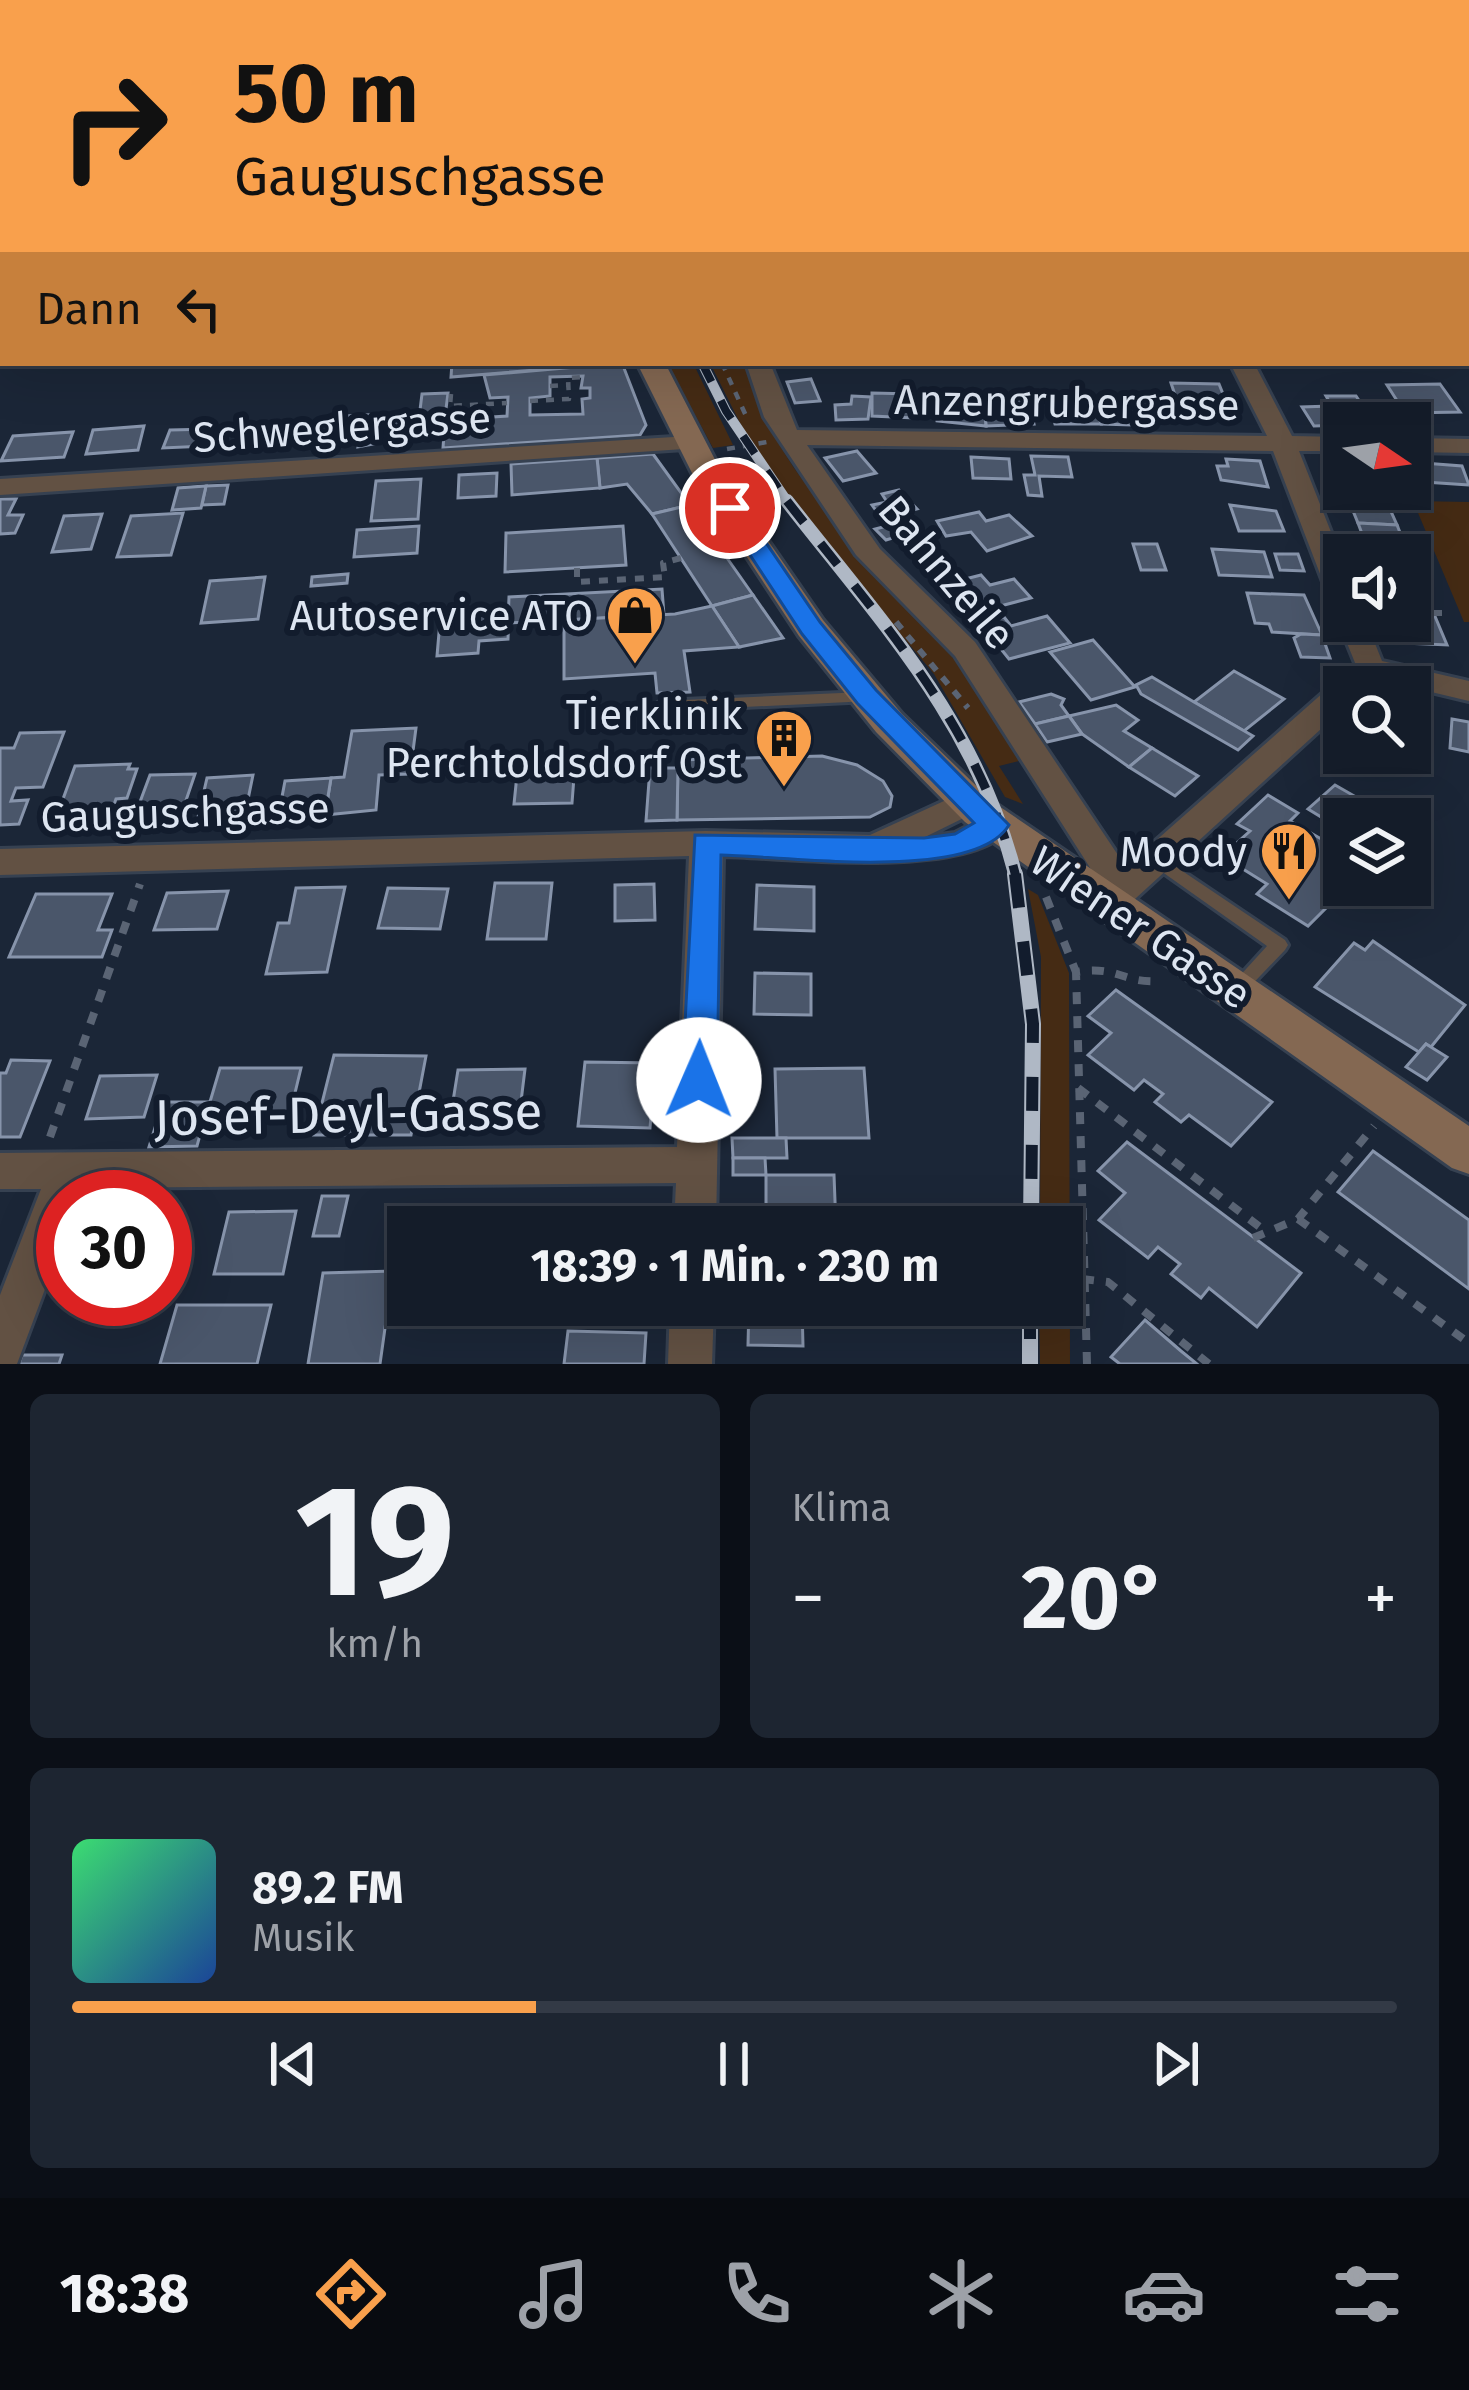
<!DOCTYPE html>
<html lang="de">
<meta charset="utf-8">
<style>
:root{--surface:#141c29;--page:#1d2531;--text:#f1f3f6;--muted:#9da1a8;--line:#333a46;--accent:#f9a04c}
body{margin:0;font-family:"Fira Sans",sans-serif;background:var(--page);color:var(--text);height:100vh;display:flex;flex-direction:column;font-size:45px;white-space:nowrap}
*{box-sizing:border-box;margin:0}
p{font-size:39px;color:var(--muted)}
.icon{flex:none;width:66px;height:66px;fill:none;stroke:currentColor;stroke-width:2;stroke-linecap:round;stroke-linejoin:round}
.map{position:relative;height:1364px;overflow:hidden}
.sheet{display:flex;flex-direction:column;gap:30px;padding:30px;background:#0b0f17;flex:1}
.sheet>*{flex:none}
.hud{position:absolute;left:0px;top:0px;width:1470px;height:366px;box-shadow:0 12px 48px #0002,0 0 0 3px var(--line);background:#f9a04c;color:#111;overflow:hidden}
.needle{width:78px;rotate:103deg}
.fabs{position:absolute;left:1323px;top:402px;display:grid;gap:24px}
.fabs a{display:grid;place-items:center;width:108px;height:108px;border-radius:0px;background:var(--surface);box-shadow:0 12px 48px #0002,0 0 0 3px var(--line);font-size:60px}
.speed{position:absolute;left:36px;top:1170px;display:flex;gap:24px;font-size:60px;font-weight:700;text-align:center}
.speed>*{display:grid;place-content:center;width:156px;height:156px;border-radius:50%;background:var(--surface);box-shadow:0 12px 48px #0002,0 0 0 3px var(--line);line-height:1}
.speed .limit{border:18px solid #d22;background:#fff;color:#111}
.pin{position:absolute;display:grid;place-items:center;width:102px;height:102px;color:#fff;margin:-51px;border:6px solid #fff;border-radius:50%;box-shadow:0 3px 12px #0007}
.me{position:absolute;width:132px;margin:-66px;rotate:1deg;stroke-linejoin:round;filter:drop-shadow(0 0 9px #0008)}
.turn{display:flex;align-items:center;gap:42px;height:252px;padding:0 36px;font-size:54px}
.turn .icon{width:156px;height:156px;stroke-width:2.5}
.turn b{display:block;font-size:84px;line-height:102px}
.then{display:flex;align-items:center;height:114px;padding:0 36px;background:#0003;gap:24px;font-size:45px}
.big{font-size:90px;font-weight:700;line-height:1.1}
.sheet .tile{flex:1;display:flex;flex-direction:column;justify-content:center;gap:18px;min-width:0;padding:0 42px;border-radius:18px;background:var(--page)}
.sheet .dial{align-items:center;gap:0}
.dial b{font-size:156px;line-height:1}
.song{display:flex;align-items:center;gap:36px}
.cover{width:144px;height:144px;border-radius:18px;background:linear-gradient(135deg,hsl(140 70% 55%),hsl(220 70% 35%))}
.played{height:12px;border-radius:6px;background:linear-gradient(90deg,var(--accent) 35%,var(--line) 35%)}
.keys{display:flex;justify-content:space-around;direction:ltr}
.heat{display:flex;justify-content:space-between;align-items:center;font-size:66px;direction:ltr}
.sheet .tiles{flex:1;display:grid;gap:30px;grid-template-columns:1fr 1fr}
.tile:last-child{grid-column:span 2}
.trip{position:absolute;left:387px;top:1206px;width:696px;height:120px;border-radius:0px;background:var(--surface);box-shadow:0 12px 48px #0002,0 0 0 3px var(--line);font-weight:700;line-height:120px;text-align:center}
.dock{display:flex;height:192px;justify-content:space-around;align-items:center;background:#080b10;color:var(--muted)}
.dock .icon{width:84px;height:84px}
.dock .active{color:var(--accent)}
.dock b{font-size:54px;color:var(--text)}
.map>svg:first-child{display:block}
</style>
<div class="map">
<svg width="1469" height="1364" viewBox="0 0 1469 1364">
<rect width="100%" height="100%" fill="#1b2637"/>
<g fill="#452b14">
<polygon points="667,363 693,363 733,445 713,448"/>
<polygon points="710,363 746,363 770,430 794,468 860,558 955,660 1019,761 999,766 1023,804 1005,797 934,674 809,525 745,433"/>
<polygon points="1413,501 1469,502 1469,622 1464,622"/>
<polygon points="1028,889 1038,895 1069,973 1070,1364 1040,1364 1039,1305 1062,1305 1062,1227 1040,1227 1041,957"/>
</g>
<g fill="#4a566a" stroke="#8794ab" stroke-width="3" fill-rule="evenodd">
<polygon points="452,363 622,363 451,377"/>
<path d="M 622,363 L 646,425 L 640,435 L 443,448 L 445,420 L 507,416 L 508,397 L 490,398 L 484,375 ZM 583,376 L 581,388 L 590,388 L 590,398 L 582,399 L 583,414 L 530,415 L 530,398 L 550,396 L 550,377 Z"/>
<polygon points="811,379 820,401 795,403 787,382"/>
<polygon points="1171,383 1219,384 1227,404 1176,398"/>
<polygon points="1440,384 1460,412 1405,413 1387,385"/>
<polygon points="448,393 443,433 425,439 425,434 417,434 422,394"/>
<polygon points="872,393 913,394 914,418 872,416"/>
<polygon points="989,393 1028,394 1034,424 986,426 985,415 993,415"/>
<polygon points="852,396 871,397 868,419 836,420 835,405 851,404"/>
<polygon points="1048,396 1094,397 1101,424 1055,424"/>
<polygon points="1326,396 1356,396 1374,423 1343,425"/>
<polygon points="1094,397 1132,397 1137,411 1127,411 1131,425 1101,424"/>
<polygon points="935,400 974,401 976,415 985,415 986,426 937,421"/>
<polygon points="1331,406 1343,425 1314,426 1302,407"/>
<polygon points="402,413 400,439 358,447 359,440 342,441 346,416"/>
<polygon points="304,425 299,443 248,444 253,426"/>
<polygon points="144,426 138,450 86,454 93,430"/>
<polygon points="212,429 206,446 163,448 170,430"/>
<polygon points="73,432 64,457 1,461 13,436"/>
<polygon points="857,451 876,473 843,481 825,458"/>
<polygon points="653,454 690,505 652,514 627,484 600,488 597,458"/>
<polygon points="1031,456 1068,457 1072,477 1039,476 1042,496 1028,495 1024,475 1035,475"/>
<polygon points="971,457 1009,459 1011,479 973,478"/>
<polygon points="597,458 600,488 512,495 511,464"/>
<polygon points="1226,459 1260,461 1268,487 1221,480 1217,466 1228,466"/>
<polygon points="1410,462 1462,466 1469,485 1410,481"/>
<polygon points="497,473 496,496 458,498 459,475"/>
<polygon points="421,479 418,519 371,521 376,481"/>
<polygon points="228,485 224,504 202,505 206,486"/>
<polygon points="206,486 201,508 172,510 178,488"/>
<polygon points="1344,489 1381,489 1397,525 1358,523"/>
<polygon points="899,490 917,509 901,513 916,531 886,540 875,529 887,526 872,505 887,502 882,494"/>
<polygon points="0,499 16,499 8,515 23,515 15,533 0,534"/>
<polygon points="690,505 720,548 753,595 712,606 652,514"/>
<polygon points="1230,505 1276,511 1284,531 1239,531"/>
<polygon points="979,512 986,521 1009,515 1032,536 987,551 971,532 946,536 937,521"/>
<polygon points="183,513 171,555 117,557 131,516"/>
<polygon points="102,514 91,549 52,552 64,516"/>
<polygon points="1358,523 1397,525 1409,555 1370,555"/>
<polygon points="419,526 417,553 354,557 357,530"/>
<polygon points="623,526 626,565 505,572 506,533"/>
<polygon points="1133,544 1157,544 1166,570 1141,570"/>
<polygon points="1212,549 1264,552 1272,577 1219,575"/>
<polygon points="1275,554 1298,554 1304,571 1280,570"/>
<polygon points="348,574 347,583 311,586 312,577"/>
<polygon points="981,575 990,585 1014,579 1031,598 966,615 942,585"/>
<polygon points="265,577 258,619 201,623 210,581"/>
<polygon points="1410,583 1421,583 1447,645 1404,643 1396,621 1410,621"/>
<polygon points="662,589 664,615 508,623 509,597"/>
<polygon points="1247,593 1304,595 1322,635 1272,632 1269,624 1255,623"/>
<polygon points="753,595 783,638 739,647 712,606"/>
<polygon points="712,606 739,647 684,651 690,692 657,693 655,673 564,679 564,620 675,614"/>
<polygon points="509,611 508,639 479,641 478,653 437,656 440,621"/>
<polygon points="1047,616 1070,643 1009,659 980,623 1004,617 1011,626"/>
<polygon points="1301,634 1322,635 1330,658 1301,657 1294,638"/>
<polygon points="1093,640 1135,687 1091,700 1050,652"/>
<polygon points="1234,671 1284,699 1244,731 1194,702"/>
<polygon points="1152,677 1194,702 1253,736 1238,750 1141,694 1136,685"/>
<polygon points="1051,694 1064,699 1061,705 1069,716 1035,724 1019,702"/>
<polygon points="1116,705 1138,720 1124,731 1152,748 1129,767 1082,734 1069,716"/>
<polygon points="1069,716 1082,734 1047,742 1035,724"/>
<polygon points="1452,719 1469,722 1469,752 1450,748"/>
<polygon points="416,728 410,774 379,775 376,810 325,815 331,778 344,777 352,731"/>
<polygon points="64,732 43,787 16,788 11,801 28,800 19,824 0,825 0,748 14,748 20,733"/>
<polygon points="1152,748 1198,776 1175,796 1129,767"/>
<polygon points="822,756 857,765 883,781 892,796 890,807 870,817 677,820 678,760"/>
<polygon points="130,764 128,769 137,769 127,798 116,799 109,819 55,821 75,766"/>
<polygon points="575,764 572,803 514,804 518,765"/>
<polygon points="650,768 678,768 677,820 646,821"/>
<polygon points="195,774 180,818 134,818 150,775"/>
<polygon points="253,775 245,814 198,817 207,778"/>
<polygon points="331,778 325,815 278,818 285,781"/>
<polygon points="1335,785 1377,809 1367,819 1344,819 1344,831 1308,809"/>
<polygon points="1268,795 1298,813 1290,821 1344,852 1344,885 1349,885 1308,926 1257,894 1267,884 1222,856 1250,831 1237,824"/>
<polygon points="495,883 552,883 546,939 487,939"/>
<polygon points="654,884 655,920 615,921 615,885"/>
<polygon points="757,885 814,887 814,931 755,929"/>
<polygon points="345,887 327,972 266,974 278,923 289,923 296,888"/>
<polygon points="388,888 448,889 440,929 378,928"/>
<polygon points="228,891 217,929 154,930 167,893"/>
<polygon points="36,894 112,894 98,930 112,930 102,957 9,957"/>
<polygon points="1373,941 1465,1005 1431,1047 1426,1044 1419,1052 1315,987 1354,943 1365,950"/>
<polygon points="755,973 811,974 811,1015 754,1014"/>
<polygon points="1116,990 1272,1102 1231,1146 1189,1115 1181,1122 1155,1102 1163,1094 1144,1080 1134,1090 1088,1055 1111,1033 1088,1016"/>
<polygon points="1426,1044 1447,1057 1427,1080 1406,1067"/>
<polygon points="334,1055 426,1056 411,1135 314,1135"/>
<polygon points="11,1060 50,1061 20,1137 0,1137 0,1073 6,1073"/>
<polygon points="585,1062 655,1063 650,1128 578,1126"/>
<polygon points="220,1068 301,1068 288,1122 204,1122"/>
<polygon points="864,1068 869,1138 777,1138 775,1069"/>
<polygon points="525,1069 518,1126 449,1126 458,1070"/>
<polygon points="157,1075 144,1117 86,1119 100,1076"/>
<polygon points="163,1102 209,1102 197,1146 149,1147"/>
<polygon points="732,1138 786,1138 787,1158 733,1158"/>
<polygon points="1127,1142 1301,1273 1257,1327 1209,1288 1201,1298 1171,1274 1180,1264 1158,1247 1148,1258 1099,1220 1125,1193 1098,1171"/>
<polygon points="1373,1151 1469,1220 1469,1289 1338,1192"/>
<polygon points="733,1158 765,1158 766,1175 733,1175"/>
<polygon points="766,1175 834,1175 836,1227 775,1227 774,1210 766,1210"/>
<polygon points="322,1196 348,1196 339,1236 313,1236"/>
<polygon points="296,1211 283,1274 214,1274 229,1212"/>
<polygon points="393,1271 380,1364 308,1364 323,1273"/>
<polygon points="177,1305 271,1305 257,1364 160,1364"/>
<polygon points="749,1305 802,1305 803,1346 748,1345"/>
<polygon points="1145,1320 1181,1351 1197,1364 1120,1364 1111,1357"/>
<polygon points="568,1331 646,1333 644,1364 564,1364"/>
<polygon points="22,1355 62,1355 59,1364 19,1364"/>
</g>
<g fill="none" stroke-linecap="round" stroke-linejoin="round">
<g stroke="#364151" stroke-width="6">
<g id="service">
<rect x="0" y="100" width="3" height="6"/>
<polygon points="864,692 869,693 872,697 869,701 661,711 653,706 661,701"/>
<polygon points="1157,854 1285,940 1288,945 1285,950 1241,996 1235,998 1229,996 1226,991 1267,946 1151,864 1149,860 1151,856"/>
</g>
</g>
<g stroke="#364151" stroke-width="6">
<g id="minor">
<polygon points="602,0 619,0 600,3"/>
<rect x="913" y="0" width="16" height="3"/>
<rect x="0" y="184" width="3" height="12"/>
<rect x="1467" y="187" width="2" height="12"/>
<rect x="0" y="269" width="3" height="13"/>
<polygon points="746,363 770,363 797,430 1267,436 1230,363 1254,363 1292,436 1344,437 1344,451 1299,451 1344,565 1344,609 1330,600 1273,451 807,445 880,549 975,642 1126,867 1333,684 1344,681 1357,687 1344,687 1344,708 1124,909 1112,913 1100,909 1095,900 1103,888 955,656 856,555 764,417"/>
<polygon points="690,436 699,438 699,448 0,495 0,479"/>
<polygon points="1410,438 1469,439 1469,453 1410,452"/>
<polygon points="1344,614 1344,621 1366,621 1382,661 1469,681 1469,701 1360,675 1338,621"/>
<path d="M 968,790 L 980,794 L 984,802 L 980,810 L 925,837 L 955,833 L 994,813 L 1006,817 L 1011,825 C 978,881 784,857 723,856 L 716,1227 L 674,1227 L 676,1183 L 83,1188 L 79,1197 L 63,1197 L 63,1241 L 17,1364 L 0,1364 L 0,1295 L 41,1189 L 0,1189 L 0,1153 L 677,1147 L 689,856 L 0,875 L 0,849 L 706,831 L 870,835 Z"/>
<polygon points="670,1305 714,1305 712,1364 668,1364"/>
</g>
</g>
<g stroke="#364151" stroke-width="6">
<g id="tertiary">
<polygon points="169,0 190,0 192,3 171,3"/>
<polygon points="3,39 3,52 0,53 0,40"/>
</g>
</g>
<g stroke="#364151" stroke-width="6">
<g id="secondary">
<rect x="374" y="0" width="18" height="3"/>
<polygon points="637,363 665,363 724,477 823,620 902,714 993,802 1469,1126 1469,1174 1452,1168 965,822 876,732 799,636 694,477"/>
</g>
</g>
<polyline stroke="#5a6474" stroke-width="3" stroke-dasharray="4.5 4.5" stroke-linecap="butt" points="1237,0 1245,3"/>
<g stroke="#5a6474" stroke-width="4.5" stroke-dasharray="8 8" stroke-linecap="butt">
<polyline points="722,363 747,418"/>
<polyline points="550,386 568,385"/>
<polyline points="451,394 450,406 507,403"/>
<polyline points="530,401 569,399 568,378 584,377"/>
<polyline points="727,449 767,442"/>
<polyline points="1385,498 1401,499"/>
</g>
<g stroke="#5a6474" stroke-width="6" stroke-dasharray="9 9" stroke-linecap="butt">
<polyline points="1408,553 1425,554"/>
<polyline points="577,568 577,582 665,577 663,563 681,558"/>
<polyline points="1433,613 1451,613"/>
<polyline points="896,622 968,708"/>
</g>
<g stroke="#5a6474" stroke-width="8" stroke-dasharray="12 12" stroke-linecap="butt">
<polyline points="1046,897 1076,972"/>
<polyline points="1078,1088 1265,1231"/>
<polyline points="50,1137 140,884"/>
<polyline points="1298,1219 1469,1343"/>
<polyline points="1253,1238 1298,1219 1374,1126"/>
<polyline points="1082,1279 1108,1282 1209,1364"/>
<path d="M 1087,1364 L 1076,972 C 1119,965 1122,984 1161,981"/>
</g>
<use href="#service" fill="#625143" fill-rule="evenodd"/>
<use href="#minor" fill="#625143" fill-rule="evenodd"/>
<use href="#tertiary" fill="#625143" fill-rule="evenodd"/>
<use href="#secondary" fill="#846852" fill-rule="evenodd"/>
<g stroke="#afb8c5" stroke-width="10">
<polyline id="rail-far2" points="702,363 726,411 789,504"/>
</g>
<g stroke="#afb8c5" stroke-width="14">
<path id="rail-far1" d="M 787,501 C 882,623 977,722 1016,877"/>
</g>
<g stroke="#afb8c5" stroke-width="16">
<g id="rail">
<polyline points="1015,874 1033,1024 1031,1227"/>
<polyline points="1030,1305 1030,1364"/>
</g>
</g>
<use href="#rail-far2" stroke="#121c2d" stroke-width="8" stroke-dasharray="21" stroke-linecap="butt"/>
<use href="#rail-far1" stroke="#121c2d" stroke-width="9" stroke-dasharray="27" stroke-linecap="butt"/>
<use href="#rail" stroke="#121c2d" stroke-width="12" stroke-dasharray="34" stroke-linecap="butt"/>
</g>
<path fill="#1a73e8" stroke="#114b97" stroke-width="3" d="M 722,503 L 739,503 L 820,622 L 876,690 L 1009,825 C 974,883 783,856 721,855 L 717,1080 L 712,1091 L 699,1095 L 687,1091 L 682,1080 L 695,835 L 924,838 L 955,834 L 974,823 L 857,703 L 802,634 L 719,508 Z"/>
<defs>
<g id="shop-pin" transform="scale(3)"><path d="M0 17L-7.5 6A9.5 9.5 0 1 1 7.5 6Z" fill="#f9a04c" stroke="#121c2d"/><path d="M-5-2.5h2.3a2.7 3.5 0 0 1 5.4 0H5L5.5 6h-11ZM-1.5-2.5h3a1.5 2.3 0 0 0-3 0Z" fill="#111"/></g>
<g id="building-pin" transform="scale(3)"><path d="M0 17L-7.5 6A9.5 9.5 0 1 1 7.5 6Z" fill="#f9a04c" stroke="#121c2d"/><path d="M-4-6H4V6H1V3H-1V6H-4ZM-2.5-4.3h1.7v1.8h-1.7ZM.8-4.3h1.7v1.8H.8ZM-2.5-1h1.7V.8h-1.7ZM.8-1h1.7V.8H.8Z" fill="#111"/></g>
<g id="restaurant-pin" transform="scale(3)"><path d="M0 17L-7.5 6A9.5 9.5 0 1 1 7.5 6Z" fill="#f9a04c" stroke="#121c2d"/><path d="M-5-6h1v4h1v-4h1v4h1v-4h1v5L-1.5 .5V6h-2V.5L-5-1ZM5-6V6H3V1.5H1.5Q1.5-4 5-6Z" fill="#111"/></g>
</defs>
<g fill-rule="evenodd">
<use href="#shop-pin" x="635" y="615"/>
<use href="#building-pin" x="784" y="738"/>
<use href="#restaurant-pin" x="1289" y="851"/>
</g>
<g text-anchor="middle" stroke-width="12" stroke-linejoin="round" paint-order="stroke">
<g font-size="42" fill="#dde5f1" stroke="#121c2d">
<text transform="translate(1067 402) rotate(1)" y="15">Anzengrubergasse</text>
<text transform="translate(342 427) rotate(-4)" y="15">Schweglergasse</text>
<text transform="translate(947 572) rotate(50)" y="15">Bahnzeile</text>
<text transform="translate(185 812) rotate(-2)" y="15">Gauguschgasse</text>
<text transform="translate(1141 927) rotate(34)" y="15">Wiener Gasse</text>
</g>
<g font-size="42" fill="#dde5f1" stroke="#121c2d" text-anchor="end">
<text x="593" y="630">Autoservice ATO</text>
<text x="742" y="729">Tierklinik<tspan x="742" dy="48">Perchtoldsdorf Ost</tspan></text>
<text x="1247" y="866">Moody</text>
</g>
<g font-size="51" fill="#dde5f1" stroke="#121c2d">
<text transform="translate(348 1114) rotate(-1)" y="18">Josef-Deyl-Gasse</text>
</g>
</g>
</svg>
<div class="fabs">
<a><svg class="needle" viewBox="-14 -14 28 28"><path d="M0-13l5 13h-10z" fill="#e53935"/><path d="M0 13l5-13h-10z" fill="#9da1a8"/></svg></a>
<a><svg class="icon" aria-label="sound" viewBox="0 0 24 24"><path d="M4 9h4l5-4v14l-5-4H4zM17 9q2 3 0 6"/></svg></a>
<a><svg class="icon" aria-label="search" viewBox="0 0 24 24"><circle cx="10" cy="10" r="6"/><path d="M15 15l6 6"/></svg></a>
<a><svg class="icon" aria-label="layers" viewBox="0 0 24 24"><path d="M12 4l9 5-9 5-9-5zM3 14l9 5 9-5"/></svg></a>
</div>
<div class="speed"><div class="limit">30</div></div>
<div class="pin" style="left:730px;top:508px;background:#d93025"><svg class="icon" aria-label="arrive" viewBox="0 0 24 24"><path d="M6 21V4h12l-3 4 3 4H6"/></svg></div>
<svg class="me" style="left:699px;top:1080px" viewBox="-20 -20 40 40"><circle r="19" fill="#fff"/><path d="M0-13L10 11 0 6-10 11z" fill="#1a73e8"/></svg>
<div class="trip">18:39 · 1 Min. · 230 m</div>
<div class="hud">
<div class="turn"><svg class="icon" aria-label="right" viewBox="0 0 24 24"><path d="M7 20v-9h11M14 6l5 5-5 5"/></svg><div><b>50 m</b>Gauguschgasse</div></div>
<div class="then">Dann<svg class="icon" aria-label="left" viewBox="0 0 24 24"><path d="M17 20v-9H6M10 6l-5 5 5 5"/></svg></div>
</div>
</div>
<section class="sheet">
<div class="tiles">
<div class="tile dial"><b>19</b><p>km/h</p></div>
<div class="tile"><p>Klima</p>
<div class="heat"><a>−</a><b class="big">20°</b><a>+</a></div>
</div>
<div class="tile">
<div class="song"><i class="cover"></i><div><b>89.2 FM</b><p>Musik</p></div></div>
<div class="played"></div>
<div class="keys"><svg class="icon" aria-label="previous" viewBox="0 0 24 24"><path d="M18 5L8 12l10 7zM5 5v14"/></svg><svg class="icon" aria-label="pause" viewBox="0 0 24 24"><path d="M8 5v14M16 5v14"/></svg><svg class="icon" aria-label="next" viewBox="0 0 24 24"><path d="M6 5l10 7-10 7zM19 5v14"/></svg></div>
</div>
</div>
</section>
<nav class="dock">
<b>18:38</b>
<svg class="icon active" aria-label="directions" viewBox="0 0 24 24"><path d="M12 3l9 9-9 9-9-9zM9 14v-3h6M13 9l2 2-2 2"/></svg>
<svg class="icon" aria-label="music" viewBox="0 0 24 24"><path d="M9 18V5l10-2v13"/><circle cx="6" cy="18" r="3"/><circle cx="16" cy="16" r="3"/></svg>
<svg class="icon" aria-label="phone" viewBox="0 0 24 24"><path d="M5 4h4l2 5-3 2q2 4 5 5l2-3 5 2v4C11 20 4 13 5 4z"/></svg>
<svg class="icon" aria-label="climate" viewBox="0 0 24 24"><path d="M12 3v18M4 7l16 10M4 17L20 7"/></svg>
<svg class="icon" aria-label="car" viewBox="0 0 24 24"><path d="M5 17H2v-5l4-1 3-4h7l3 4 3 1v5h-3M9 17h6M6 11h13"/><circle cx="7" cy="17" r="2"/><circle cx="17" cy="17" r="2"/></svg>
<svg class="icon" aria-label="filters" viewBox="0 0 24 24"><path d="M4 7h16M4 17h16"/><circle cx="9" cy="7" r="2"/><circle cx="15" cy="17" r="2"/></svg>
</nav>
